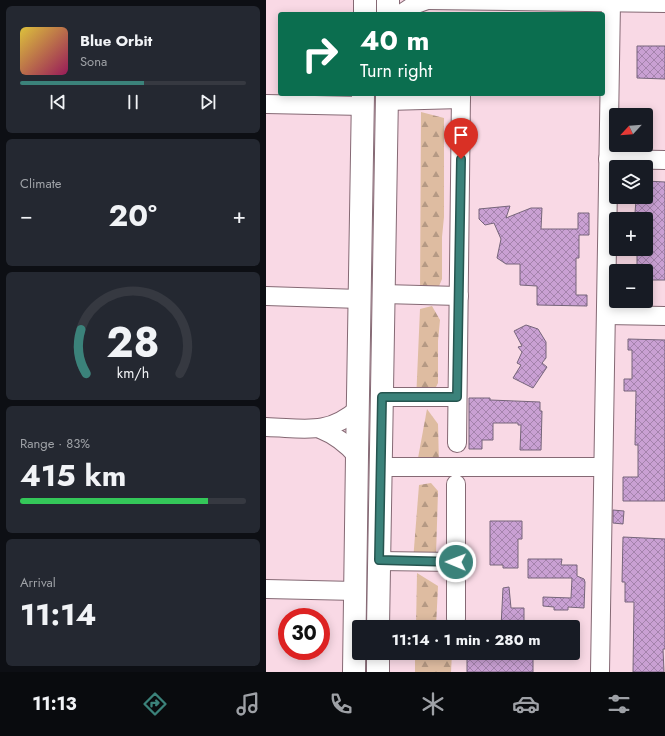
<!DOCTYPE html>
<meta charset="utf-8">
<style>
:root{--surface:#171b24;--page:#242831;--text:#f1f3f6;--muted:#9ea1a6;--line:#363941;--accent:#3b827a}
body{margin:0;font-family:Jost,sans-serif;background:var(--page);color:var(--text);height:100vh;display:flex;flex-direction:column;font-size:15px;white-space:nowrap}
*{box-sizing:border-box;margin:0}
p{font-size:13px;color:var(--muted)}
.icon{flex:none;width:22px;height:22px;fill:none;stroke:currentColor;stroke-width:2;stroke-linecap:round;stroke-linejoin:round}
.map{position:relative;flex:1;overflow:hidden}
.sheet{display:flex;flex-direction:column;gap:6px;padding:6px;background:#0d0f14;width:266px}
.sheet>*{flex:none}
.hud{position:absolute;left:12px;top:12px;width:327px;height:84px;border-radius:4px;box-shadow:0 2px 10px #0003;background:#0b6e4f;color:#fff;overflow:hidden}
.needle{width:26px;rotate:244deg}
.fabs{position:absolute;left:343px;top:108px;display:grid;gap:8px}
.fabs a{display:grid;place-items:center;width:44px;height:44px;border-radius:4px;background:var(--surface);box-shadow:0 2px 10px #0003;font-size:20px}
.speed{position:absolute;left:12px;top:608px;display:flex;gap:8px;font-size:20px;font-weight:700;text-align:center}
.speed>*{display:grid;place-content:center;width:52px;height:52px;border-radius:50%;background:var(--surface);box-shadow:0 2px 10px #0003;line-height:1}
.speed .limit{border:6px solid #d22;background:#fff;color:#111}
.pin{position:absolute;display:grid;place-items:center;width:34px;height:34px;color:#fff;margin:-41px -17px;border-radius:50% 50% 50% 0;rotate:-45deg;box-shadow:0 0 4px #0007}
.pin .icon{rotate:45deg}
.me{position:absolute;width:44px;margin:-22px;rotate:271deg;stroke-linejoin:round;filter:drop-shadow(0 0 3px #0008)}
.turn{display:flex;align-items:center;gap:14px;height:84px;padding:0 16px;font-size:18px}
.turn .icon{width:52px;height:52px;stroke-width:2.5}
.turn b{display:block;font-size:28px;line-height:34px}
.big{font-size:30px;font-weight:700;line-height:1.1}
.sheet .widget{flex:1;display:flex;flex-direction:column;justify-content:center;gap:6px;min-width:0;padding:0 14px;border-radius:6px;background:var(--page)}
.sheet .dial{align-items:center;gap:0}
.dial svg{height:104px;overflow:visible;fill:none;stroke:var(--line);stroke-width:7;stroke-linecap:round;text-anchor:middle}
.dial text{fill:var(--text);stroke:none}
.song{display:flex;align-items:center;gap:12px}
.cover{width:48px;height:48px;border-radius:6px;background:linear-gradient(135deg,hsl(50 70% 55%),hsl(330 70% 35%))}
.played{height:4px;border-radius:2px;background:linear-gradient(90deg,var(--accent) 55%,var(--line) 55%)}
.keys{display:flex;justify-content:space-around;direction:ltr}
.heat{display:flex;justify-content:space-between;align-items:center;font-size:22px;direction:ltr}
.charge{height:6px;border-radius:3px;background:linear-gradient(90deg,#34c759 83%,var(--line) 0)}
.trip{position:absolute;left:86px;top:620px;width:228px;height:40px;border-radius:4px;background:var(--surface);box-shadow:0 2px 10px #0003;font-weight:700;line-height:40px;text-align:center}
.tab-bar{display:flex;height:64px;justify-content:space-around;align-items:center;background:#090b0e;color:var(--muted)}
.tab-bar .icon{width:28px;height:28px}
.tab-bar .selected{color:var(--accent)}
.tab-bar b{font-size:18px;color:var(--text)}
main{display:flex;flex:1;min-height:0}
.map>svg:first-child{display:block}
</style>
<main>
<section class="sheet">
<div class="widget">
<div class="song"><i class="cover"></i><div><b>Blue Orbit</b><p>Sona</p></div></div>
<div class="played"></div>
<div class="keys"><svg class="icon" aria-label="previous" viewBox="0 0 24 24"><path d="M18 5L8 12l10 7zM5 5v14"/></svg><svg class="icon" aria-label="pause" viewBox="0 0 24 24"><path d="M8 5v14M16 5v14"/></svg><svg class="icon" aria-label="next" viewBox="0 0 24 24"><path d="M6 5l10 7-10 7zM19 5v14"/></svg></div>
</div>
<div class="widget"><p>Climate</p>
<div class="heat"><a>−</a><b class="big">20°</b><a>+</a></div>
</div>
<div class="widget dial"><svg viewBox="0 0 100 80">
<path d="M14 69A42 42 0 1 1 86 69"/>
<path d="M14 69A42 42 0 0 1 10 35" stroke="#3b827a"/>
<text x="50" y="56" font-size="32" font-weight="700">28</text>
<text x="50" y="72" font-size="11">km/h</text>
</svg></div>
<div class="widget"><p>Range · 83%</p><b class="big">415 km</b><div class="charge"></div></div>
<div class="widget"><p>Arrival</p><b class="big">11:14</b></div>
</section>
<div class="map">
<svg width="399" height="672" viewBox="0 0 399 672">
<defs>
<pattern id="forest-firs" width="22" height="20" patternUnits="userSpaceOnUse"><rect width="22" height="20" fill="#debca1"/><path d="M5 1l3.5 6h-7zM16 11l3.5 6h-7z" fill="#b59984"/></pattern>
<pattern id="building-cross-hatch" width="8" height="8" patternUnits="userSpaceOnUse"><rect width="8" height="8" fill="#c9a0d3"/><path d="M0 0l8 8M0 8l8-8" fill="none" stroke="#a483ac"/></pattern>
</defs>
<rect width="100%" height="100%" fill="#f9d9e5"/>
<g fill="url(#forest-firs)">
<polygon points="155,112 178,118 178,217 176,237 176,279 171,291 154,297"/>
<polygon points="166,306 174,320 172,341 172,383 166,395 150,401 154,309"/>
<polygon points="161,409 172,424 173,465 150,469"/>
<polygon points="165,483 172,491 170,555 147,561 153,485"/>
<polygon points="151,573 172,586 170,627 150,627"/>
<polygon points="149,653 186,653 185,672 149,672"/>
</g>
<g fill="url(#building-cross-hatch)" stroke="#76657a">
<polygon points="371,46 399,46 399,79 371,78"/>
<polygon points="380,181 399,182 399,280 380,280 380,271 371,271 371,249 380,249 380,242 383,242 384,213 369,213 370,200 374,200 374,197 380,197"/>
<polygon points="244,206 240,218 265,208 276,208 275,229 312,229 312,213 323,213 323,235 313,235 313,258 310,258 310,295 321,295 321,306 271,305 271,286 254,285 254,264 240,264 231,258 235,239 228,223 219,225 213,219 213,209"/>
<polygon points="260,325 272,329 280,342 280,358 276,363 281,367 267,388 247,378 255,365 251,363 256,352 252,347 256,346 248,331"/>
<polygon points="362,339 399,340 399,501 357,501 357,477 372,477 372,445 369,445 370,391 358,391 358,379 366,379 366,350 362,350"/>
<polygon points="203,398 224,398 224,400 274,402 274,411 276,411 275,450 254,450 255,425 252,425 252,423 227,423 227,440 216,440 216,449 203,449"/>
<polygon points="347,510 358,511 357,524 347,523"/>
<polygon points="224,521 256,521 256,539 252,539 252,568 237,568 237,565 224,565"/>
<polygon points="357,537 399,539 399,649 397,649 398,672 367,672 368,602 359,602 359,582 356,582"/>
<polygon points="262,559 296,559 295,565 311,565 311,576 318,579 319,582 318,608 302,607 302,610 288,610 288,607 277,606 277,597 305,598 306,578 262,578"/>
<polygon points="243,587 245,608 258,608 258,627 235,627 237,588"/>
<polygon points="230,653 262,653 262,656 267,656 267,672 201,672 201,657 231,658"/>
</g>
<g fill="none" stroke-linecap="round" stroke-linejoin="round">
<g stroke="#856974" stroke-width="20">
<g id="minor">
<polyline points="160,0 399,3"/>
<polyline points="135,14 150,4 161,0"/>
<polyline points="121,101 195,99"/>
<polyline points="0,104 97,106"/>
<polyline points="342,159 399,160"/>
<polyline points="117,294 193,296"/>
<polyline points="0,296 94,299"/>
<polyline points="340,315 399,316"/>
<polyline points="116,397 191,397"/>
<path d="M 0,427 C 38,428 61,436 92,409"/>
<path d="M 54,429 C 69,435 80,443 91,456"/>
<polyline points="191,443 195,94"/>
<polyline points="115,467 337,467"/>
<polyline points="190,484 190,619"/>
<polyline points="113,561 190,562"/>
<polyline points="0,589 90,591"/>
<polyline points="334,672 345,2"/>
</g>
</g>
<g stroke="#856974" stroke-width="24">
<g id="major">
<polyline points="99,14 99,0"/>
<polyline points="122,14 122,0"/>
<polyline points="112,627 121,94"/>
<polyline points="88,672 91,456 97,94"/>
<polyline points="112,672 112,653"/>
</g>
</g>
<use href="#minor" stroke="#fff" stroke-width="18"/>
<use href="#major" stroke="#fff" stroke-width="22"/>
</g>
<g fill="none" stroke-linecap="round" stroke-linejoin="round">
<g stroke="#26544f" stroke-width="10">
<polyline id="route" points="190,562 113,560 116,397 191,397 195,159"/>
</g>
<use href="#route" stroke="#3b827a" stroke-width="7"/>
</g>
</svg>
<div class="fabs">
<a><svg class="needle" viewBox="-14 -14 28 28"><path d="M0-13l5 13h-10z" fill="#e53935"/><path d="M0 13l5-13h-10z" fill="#9ea1a6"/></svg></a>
<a><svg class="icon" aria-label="layers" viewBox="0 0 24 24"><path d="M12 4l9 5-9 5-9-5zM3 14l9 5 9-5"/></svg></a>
<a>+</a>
<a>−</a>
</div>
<div class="speed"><div class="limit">30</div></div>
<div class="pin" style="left:195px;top:159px;background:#d93025"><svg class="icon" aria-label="arrive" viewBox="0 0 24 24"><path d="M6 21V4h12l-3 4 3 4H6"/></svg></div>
<svg class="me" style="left:190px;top:562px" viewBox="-20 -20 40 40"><circle r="17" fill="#3b827a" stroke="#fff" stroke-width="3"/><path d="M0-11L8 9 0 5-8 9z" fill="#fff"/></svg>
<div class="trip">11:14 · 1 min · 280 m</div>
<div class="hud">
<div class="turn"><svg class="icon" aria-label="right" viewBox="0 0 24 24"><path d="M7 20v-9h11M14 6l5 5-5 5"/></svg><div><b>40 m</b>Turn right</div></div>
</div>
</div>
</main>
<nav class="tab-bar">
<b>11:13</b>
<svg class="icon selected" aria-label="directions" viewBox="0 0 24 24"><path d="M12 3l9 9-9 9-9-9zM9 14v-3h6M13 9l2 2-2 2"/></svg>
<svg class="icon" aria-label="music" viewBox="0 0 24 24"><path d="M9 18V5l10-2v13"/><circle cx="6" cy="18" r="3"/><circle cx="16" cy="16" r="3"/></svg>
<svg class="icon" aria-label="phone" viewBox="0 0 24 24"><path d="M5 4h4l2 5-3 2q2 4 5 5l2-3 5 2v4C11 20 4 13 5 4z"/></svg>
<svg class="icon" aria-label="climate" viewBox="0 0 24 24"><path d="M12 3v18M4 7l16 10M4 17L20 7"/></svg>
<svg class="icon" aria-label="car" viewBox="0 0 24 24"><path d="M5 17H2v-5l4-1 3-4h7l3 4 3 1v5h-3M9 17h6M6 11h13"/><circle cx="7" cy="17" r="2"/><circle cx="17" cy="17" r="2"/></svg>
<svg class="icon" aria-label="filters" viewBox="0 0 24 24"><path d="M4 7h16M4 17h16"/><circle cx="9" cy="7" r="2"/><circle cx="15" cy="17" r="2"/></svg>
</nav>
